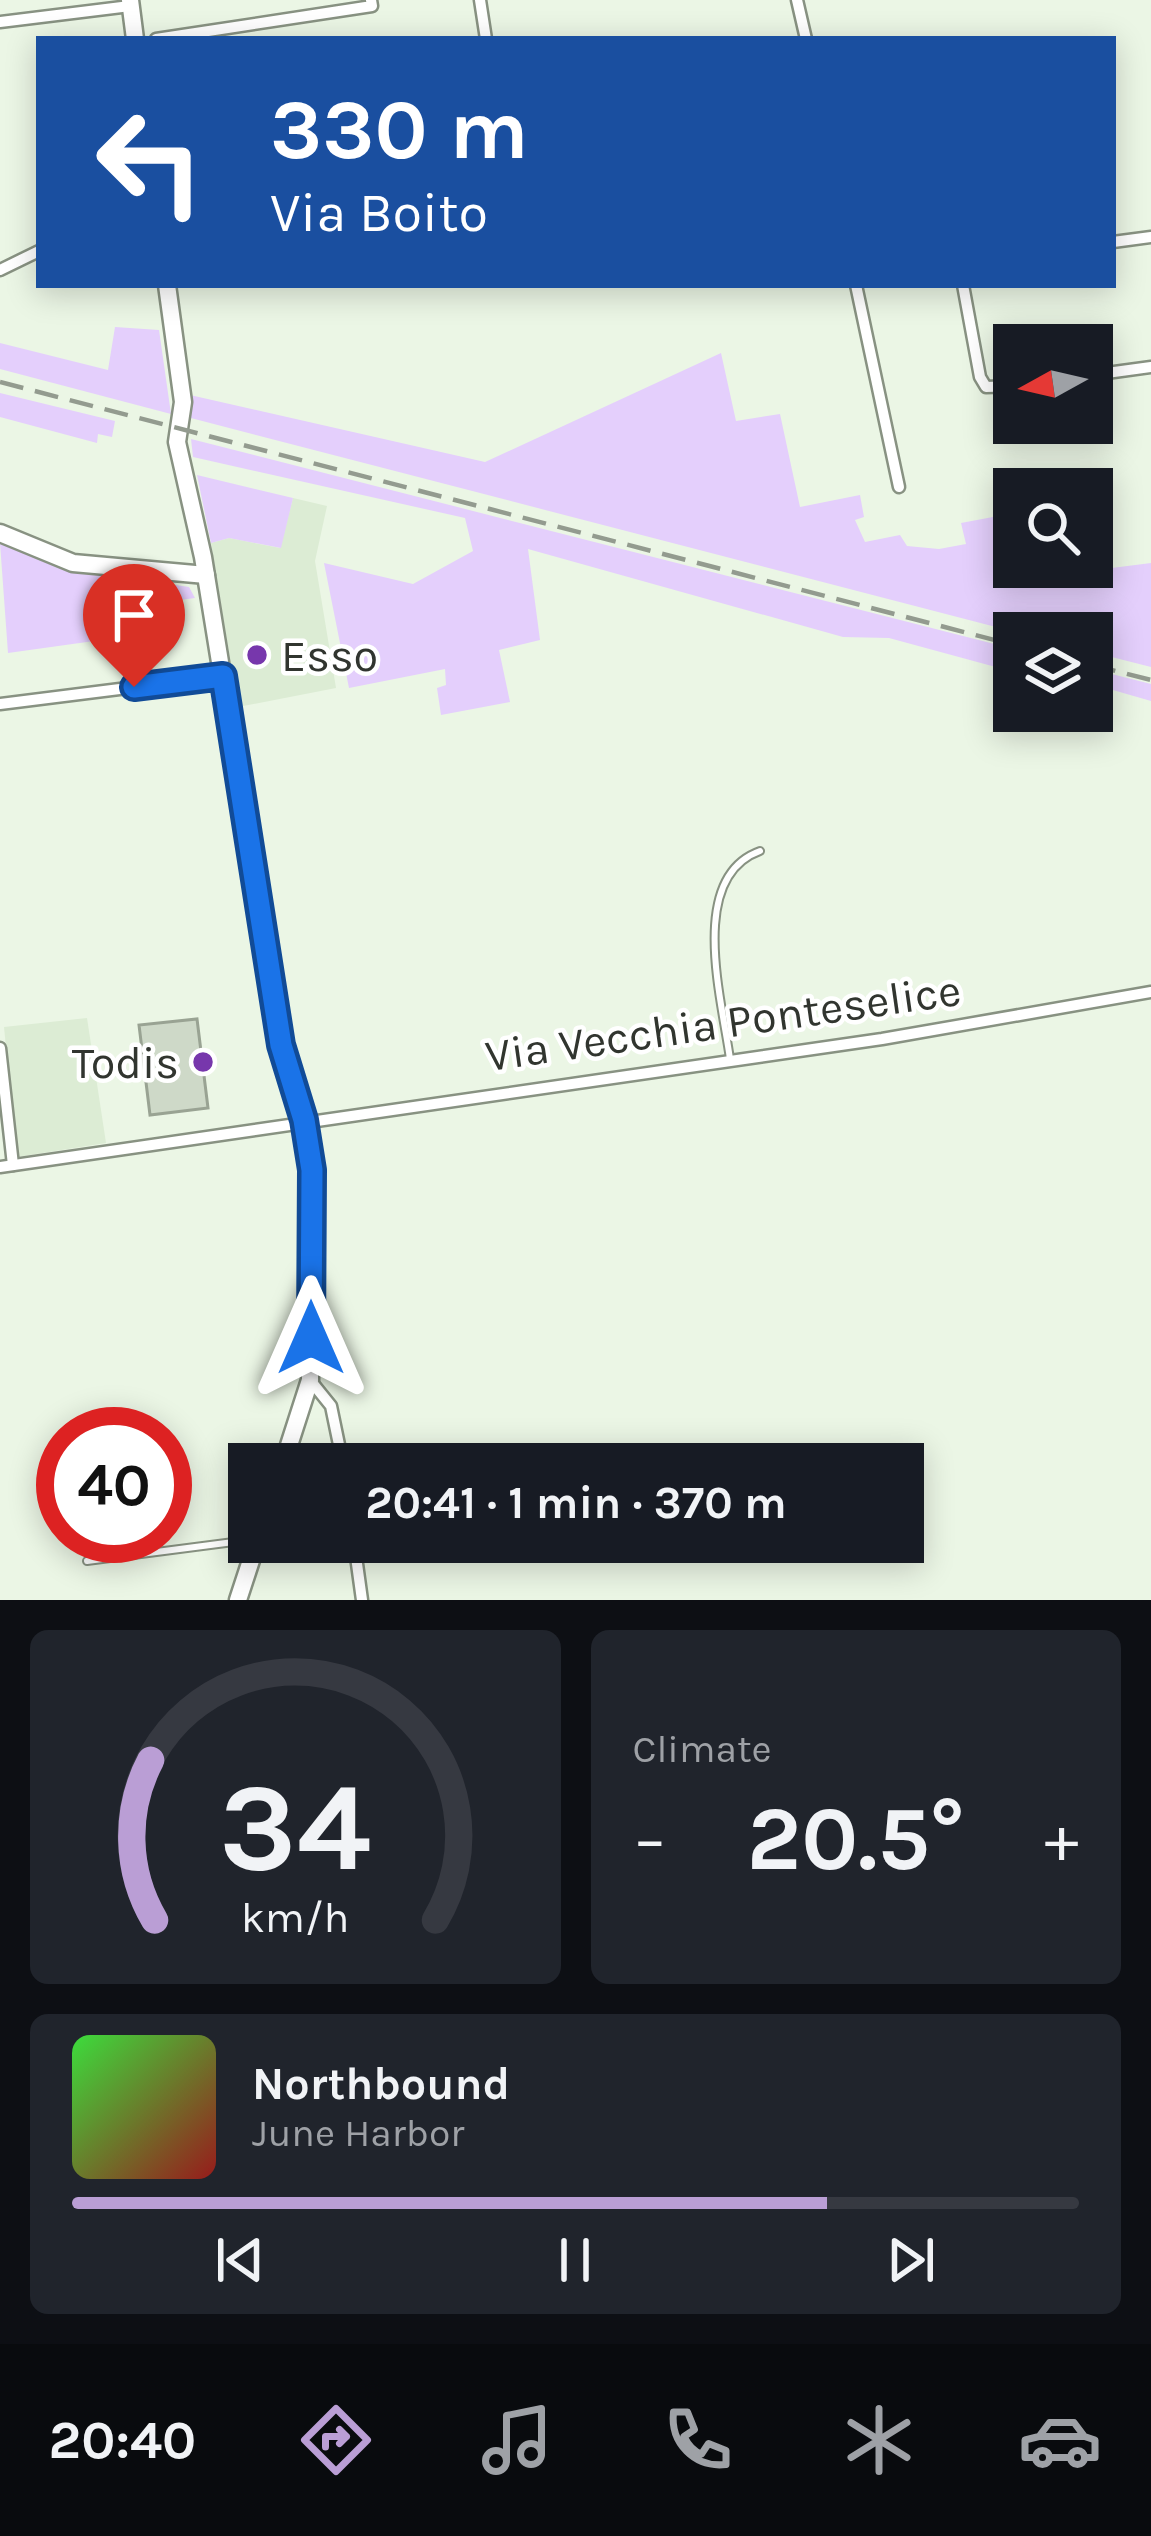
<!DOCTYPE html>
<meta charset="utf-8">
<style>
:root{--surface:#171b24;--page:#20242c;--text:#f1f3f6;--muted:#9ea1a6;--line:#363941;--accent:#ba9ed5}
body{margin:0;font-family:Karla,sans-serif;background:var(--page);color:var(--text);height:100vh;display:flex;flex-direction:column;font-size:45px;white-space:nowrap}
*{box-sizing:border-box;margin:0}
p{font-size:39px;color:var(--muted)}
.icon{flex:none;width:66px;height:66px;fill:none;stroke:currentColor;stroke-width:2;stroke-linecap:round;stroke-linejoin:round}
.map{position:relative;height:1600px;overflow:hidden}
.sheet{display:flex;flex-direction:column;gap:30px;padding:30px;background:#0d0f14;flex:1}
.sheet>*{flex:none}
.hud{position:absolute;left:36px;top:36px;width:1080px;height:252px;border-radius:0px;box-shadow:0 6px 30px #0003;background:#1a4fa0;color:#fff;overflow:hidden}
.needle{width:78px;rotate:262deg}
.buttons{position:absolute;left:993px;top:324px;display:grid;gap:24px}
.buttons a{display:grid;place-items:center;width:120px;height:120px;border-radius:0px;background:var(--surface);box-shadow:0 6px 30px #0003;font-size:60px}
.speed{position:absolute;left:36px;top:1407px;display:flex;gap:24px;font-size:60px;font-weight:700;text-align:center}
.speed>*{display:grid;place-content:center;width:156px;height:156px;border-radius:50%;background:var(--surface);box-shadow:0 6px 30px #0003;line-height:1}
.speed .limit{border:18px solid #d22;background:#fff;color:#111}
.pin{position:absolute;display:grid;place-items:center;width:102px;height:102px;color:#fff;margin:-123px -51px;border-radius:50% 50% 50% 0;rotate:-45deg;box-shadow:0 0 12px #0007}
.pin .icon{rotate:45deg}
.me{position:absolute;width:132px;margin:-66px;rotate:0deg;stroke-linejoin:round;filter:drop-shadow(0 0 9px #0008)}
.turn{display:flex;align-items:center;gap:42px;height:252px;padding:0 36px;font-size:54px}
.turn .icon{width:156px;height:156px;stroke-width:2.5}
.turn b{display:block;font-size:84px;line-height:102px}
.big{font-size:90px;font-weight:700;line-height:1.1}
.sheet .card{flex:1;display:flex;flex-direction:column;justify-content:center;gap:18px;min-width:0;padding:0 42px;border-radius:18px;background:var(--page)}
.sheet .dial{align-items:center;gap:0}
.dial svg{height:312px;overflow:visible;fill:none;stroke:var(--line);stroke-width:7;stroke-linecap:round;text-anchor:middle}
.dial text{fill:var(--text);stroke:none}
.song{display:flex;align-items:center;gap:36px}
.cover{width:144px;height:144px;border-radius:18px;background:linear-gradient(135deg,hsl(120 70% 55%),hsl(0 70% 35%))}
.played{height:12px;border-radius:6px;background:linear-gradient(90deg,var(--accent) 75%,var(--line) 75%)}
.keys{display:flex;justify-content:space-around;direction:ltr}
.heat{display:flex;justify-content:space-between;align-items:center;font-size:66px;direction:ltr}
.sheet .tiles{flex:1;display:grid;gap:30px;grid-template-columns:1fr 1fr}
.card:last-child{grid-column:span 2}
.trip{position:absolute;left:228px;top:1443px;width:696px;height:120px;border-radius:0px;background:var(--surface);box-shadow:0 6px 30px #0003;font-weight:700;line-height:120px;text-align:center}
.dock{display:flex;height:192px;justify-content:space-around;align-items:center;background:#090b0e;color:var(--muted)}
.dock .icon{width:84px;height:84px}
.dock .active{color:var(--accent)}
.dock b{font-size:54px;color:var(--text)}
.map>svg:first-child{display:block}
</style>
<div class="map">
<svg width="1151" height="1600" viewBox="0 0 1151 1600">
<rect width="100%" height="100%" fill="#ebf6e5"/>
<g fill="#dcecd4">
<polygon points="293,498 327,506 315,561 336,688 238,707 211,543 229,538 280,548"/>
<polygon points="87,1018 106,1143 17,1157 4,1027"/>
</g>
<g fill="#e4cffc">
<polygon points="115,327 159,330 171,414 0,369 0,343 108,370"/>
<polygon points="721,353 736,421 780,414 800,507 860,495 864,517 855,520 865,542 900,535 907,546 939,549 966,544 961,523 1014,513 1014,567 1027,567 1033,578 1151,563 1151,667 1092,652 1092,633 1019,633 187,417 190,395 485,462"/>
<polygon points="0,393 115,421 112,437 98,434 97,443 0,417"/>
<polygon points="191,439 1014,649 1014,672 889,638 843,637 528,549 540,640 499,650 510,702 441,715 437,688 446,685 445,669 349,688 324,563 413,584 473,551 465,518 193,457"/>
<polygon points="197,475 293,498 281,548 229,538 211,543"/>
<polygon points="0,543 70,569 189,587 195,598 126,607 130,636 8,653"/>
<polygon points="1092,669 1151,684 1151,701 1092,684"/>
</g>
<polygon fill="#ced9c8" stroke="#99a393" stroke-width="3" points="197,1019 208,1108 150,1115 139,1025"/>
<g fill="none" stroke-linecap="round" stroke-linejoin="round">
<g stroke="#889282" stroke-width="10">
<g id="lane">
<path d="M 730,1059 C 722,1000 687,877 760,851"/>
<polyline points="87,1561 249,1540"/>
</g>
</g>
<g stroke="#889282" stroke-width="15">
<g id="street">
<polyline points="480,0 486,39"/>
<polyline points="797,0 806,39"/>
<polyline points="0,22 130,6"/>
<polyline points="156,39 372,6 371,0"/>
<polyline points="1113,242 1151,237"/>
<polyline points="0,270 39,251"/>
<polyline points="856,285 899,487"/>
<polyline points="963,285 980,377 986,387 1014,386"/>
<polyline points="1092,375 1151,367"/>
<polyline points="0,704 223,676"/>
<polyline points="0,1048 13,1165"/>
<polyline points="0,1167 882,1039 1151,992"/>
<polyline points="310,1380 331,1406 343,1464"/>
<polyline points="354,1542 362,1600"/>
</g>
</g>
<g stroke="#889282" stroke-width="21">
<g id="secondary">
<polyline points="130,0 135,39"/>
<polyline points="167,285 183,402 177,442 203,557 282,1045 304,1120 312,1170 310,1380 283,1464"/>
<polyline points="0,533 73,563 206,575"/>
<polyline points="238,1600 257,1542"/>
</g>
</g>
<use href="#lane" stroke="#fff" stroke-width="6"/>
<use href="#street" stroke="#fff" stroke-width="10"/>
<use href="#secondary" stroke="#fff" stroke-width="16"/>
<g stroke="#939b8f" stroke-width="4.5" stroke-dasharray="24 12" stroke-linecap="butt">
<polyline points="0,382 1014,645"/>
<polyline points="1092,665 1151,680"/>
</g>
</g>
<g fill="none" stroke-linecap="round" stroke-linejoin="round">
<g stroke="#114b97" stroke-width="30">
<polyline id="route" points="134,687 223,676 281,1045 304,1120 312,1170 311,1338"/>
</g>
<use href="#route" stroke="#1a73e8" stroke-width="21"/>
</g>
<g fill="#7737ac" stroke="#fff" stroke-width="4.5">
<circle cx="257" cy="655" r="12"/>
<circle cx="203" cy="1062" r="12"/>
</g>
<g text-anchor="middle" stroke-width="9" stroke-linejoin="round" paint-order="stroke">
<g font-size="45" fill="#31352f" stroke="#fff" text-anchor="start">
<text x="281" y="671">Esso</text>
<text x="179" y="1078" text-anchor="end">Todis</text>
</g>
<g font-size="45" fill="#31352f" stroke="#fff">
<text transform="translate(723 1022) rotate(-8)" y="16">Via Vecchia Ponteselice</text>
</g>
</g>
</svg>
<div class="buttons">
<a><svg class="needle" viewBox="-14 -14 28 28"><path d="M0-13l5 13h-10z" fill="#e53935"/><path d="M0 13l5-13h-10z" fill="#9ea1a6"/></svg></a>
<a><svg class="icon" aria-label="search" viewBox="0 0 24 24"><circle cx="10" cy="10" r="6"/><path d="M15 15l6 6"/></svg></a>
<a><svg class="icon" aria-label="layers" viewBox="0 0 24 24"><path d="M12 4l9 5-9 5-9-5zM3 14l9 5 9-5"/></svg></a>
</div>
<div class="speed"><div class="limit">40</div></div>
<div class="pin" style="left:134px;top:687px;background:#d93025"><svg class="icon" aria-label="arrive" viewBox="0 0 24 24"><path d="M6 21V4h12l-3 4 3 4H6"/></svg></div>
<svg class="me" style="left:311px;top:1338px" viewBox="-20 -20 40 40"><path d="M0-17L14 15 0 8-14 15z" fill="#1a73e8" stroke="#fff" stroke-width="4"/></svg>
<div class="trip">20:41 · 1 min · 370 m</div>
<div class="hud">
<div class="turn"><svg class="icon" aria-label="left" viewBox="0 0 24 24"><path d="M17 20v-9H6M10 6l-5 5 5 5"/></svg><div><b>330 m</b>Via Boito</div></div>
</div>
</div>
<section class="sheet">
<div class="tiles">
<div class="card dial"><svg viewBox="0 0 100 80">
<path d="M14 69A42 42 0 1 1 86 69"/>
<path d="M14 69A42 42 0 0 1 13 28" stroke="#ba9ed5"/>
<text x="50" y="56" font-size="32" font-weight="700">34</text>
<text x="50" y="72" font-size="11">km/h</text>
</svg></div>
<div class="card"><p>Climate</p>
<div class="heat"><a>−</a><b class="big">20.5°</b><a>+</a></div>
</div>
<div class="card">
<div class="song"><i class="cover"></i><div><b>Northbound</b><p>June Harbor</p></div></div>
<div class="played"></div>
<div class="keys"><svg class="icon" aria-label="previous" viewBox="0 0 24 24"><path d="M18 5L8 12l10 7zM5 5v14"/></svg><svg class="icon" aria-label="pause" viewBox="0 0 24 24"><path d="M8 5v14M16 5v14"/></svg><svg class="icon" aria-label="next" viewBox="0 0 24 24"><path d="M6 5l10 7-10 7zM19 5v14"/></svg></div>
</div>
</div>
</section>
<nav class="dock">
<b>20:40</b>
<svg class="icon active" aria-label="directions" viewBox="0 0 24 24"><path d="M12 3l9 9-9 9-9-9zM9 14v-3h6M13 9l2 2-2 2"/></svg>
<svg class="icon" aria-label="music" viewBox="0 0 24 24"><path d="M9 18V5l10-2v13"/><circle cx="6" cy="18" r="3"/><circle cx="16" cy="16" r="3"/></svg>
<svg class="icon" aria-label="phone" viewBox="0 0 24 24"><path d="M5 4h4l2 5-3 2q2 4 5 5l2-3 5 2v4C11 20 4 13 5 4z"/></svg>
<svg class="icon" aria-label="climate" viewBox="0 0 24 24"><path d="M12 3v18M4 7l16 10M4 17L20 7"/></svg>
<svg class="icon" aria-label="car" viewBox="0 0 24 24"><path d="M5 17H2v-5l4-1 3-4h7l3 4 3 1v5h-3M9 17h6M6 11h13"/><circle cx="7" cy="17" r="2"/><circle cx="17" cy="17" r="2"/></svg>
</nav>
